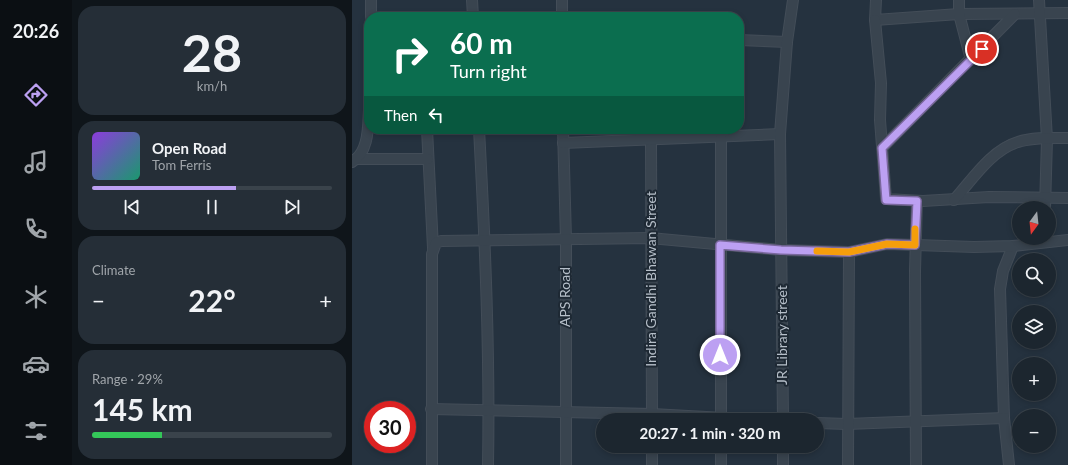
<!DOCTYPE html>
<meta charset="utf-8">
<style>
:root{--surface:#1c262f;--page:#252e37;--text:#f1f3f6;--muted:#a0a5aa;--line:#3a434b;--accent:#bca0f2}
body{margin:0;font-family:Lato,sans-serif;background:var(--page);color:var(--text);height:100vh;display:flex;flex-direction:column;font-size:15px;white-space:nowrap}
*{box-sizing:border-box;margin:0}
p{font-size:13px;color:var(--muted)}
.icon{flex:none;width:22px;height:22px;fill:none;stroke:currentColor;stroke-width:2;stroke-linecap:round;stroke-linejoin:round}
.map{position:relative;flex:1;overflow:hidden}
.panel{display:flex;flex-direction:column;gap:6px;padding:6px;background:#0f151a;width:280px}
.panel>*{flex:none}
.banner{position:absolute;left:12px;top:12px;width:380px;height:122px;border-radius:16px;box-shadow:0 2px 6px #0003,0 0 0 1px var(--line);background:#0b6e4f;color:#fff;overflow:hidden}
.needle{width:26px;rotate:195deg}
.buttons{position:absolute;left:660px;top:201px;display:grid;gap:8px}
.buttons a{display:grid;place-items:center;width:44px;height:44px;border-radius:50%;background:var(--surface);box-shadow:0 2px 6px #0003,0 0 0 1px var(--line);font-size:20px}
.speed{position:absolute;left:12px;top:401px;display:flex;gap:8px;font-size:20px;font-weight:700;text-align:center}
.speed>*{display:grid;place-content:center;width:52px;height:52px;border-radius:50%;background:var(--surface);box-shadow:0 2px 6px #0003,0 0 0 1px var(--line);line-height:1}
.speed .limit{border:6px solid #d22;background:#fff;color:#111}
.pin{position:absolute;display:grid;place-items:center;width:34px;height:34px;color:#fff;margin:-17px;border:2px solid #fff;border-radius:50%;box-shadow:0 1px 4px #0007}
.me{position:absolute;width:44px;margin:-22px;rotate:0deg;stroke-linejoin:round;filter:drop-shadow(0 0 3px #0008)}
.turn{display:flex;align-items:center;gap:14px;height:84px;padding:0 20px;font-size:18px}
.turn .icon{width:52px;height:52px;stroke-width:2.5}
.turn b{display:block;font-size:28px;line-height:34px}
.then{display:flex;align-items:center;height:38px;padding:0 20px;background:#0003;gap:8px;font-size:15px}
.big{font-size:30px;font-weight:700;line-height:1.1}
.panel .card{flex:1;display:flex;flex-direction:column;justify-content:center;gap:6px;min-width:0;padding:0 14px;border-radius:16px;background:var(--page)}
.panel .dial{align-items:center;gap:0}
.dial b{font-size:52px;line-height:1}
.song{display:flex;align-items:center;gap:12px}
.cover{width:48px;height:48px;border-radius:6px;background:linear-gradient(135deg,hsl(270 70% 55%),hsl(160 70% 35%))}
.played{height:4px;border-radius:2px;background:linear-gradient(90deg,var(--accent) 60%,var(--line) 60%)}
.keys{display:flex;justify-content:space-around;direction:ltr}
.heat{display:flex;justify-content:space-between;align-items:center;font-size:22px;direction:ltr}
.charge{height:6px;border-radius:3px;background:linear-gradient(90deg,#34c759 29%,var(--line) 0)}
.trip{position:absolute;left:244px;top:413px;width:228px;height:40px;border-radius:20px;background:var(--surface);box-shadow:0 2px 6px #0003,0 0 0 1px var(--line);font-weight:700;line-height:40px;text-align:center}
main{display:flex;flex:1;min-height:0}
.menu{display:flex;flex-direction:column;width:72px;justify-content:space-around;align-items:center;background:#0b0f13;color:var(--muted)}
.menu .icon{width:28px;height:28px}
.menu .current{color:var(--accent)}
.menu b{font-size:18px;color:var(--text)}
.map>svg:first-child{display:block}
</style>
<main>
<nav class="menu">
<b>20:26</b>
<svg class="icon current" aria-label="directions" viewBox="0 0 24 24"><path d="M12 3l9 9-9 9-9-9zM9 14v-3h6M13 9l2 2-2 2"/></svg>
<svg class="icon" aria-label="music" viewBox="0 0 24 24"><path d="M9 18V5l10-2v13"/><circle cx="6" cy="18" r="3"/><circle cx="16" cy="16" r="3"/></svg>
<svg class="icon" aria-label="phone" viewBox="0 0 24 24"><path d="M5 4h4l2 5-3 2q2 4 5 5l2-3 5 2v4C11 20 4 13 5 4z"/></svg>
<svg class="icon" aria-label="climate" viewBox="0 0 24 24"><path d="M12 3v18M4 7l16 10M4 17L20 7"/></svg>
<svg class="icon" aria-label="car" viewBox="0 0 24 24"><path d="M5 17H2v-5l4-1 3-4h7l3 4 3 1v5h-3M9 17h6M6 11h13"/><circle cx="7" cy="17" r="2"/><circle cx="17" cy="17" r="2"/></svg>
<svg class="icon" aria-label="filters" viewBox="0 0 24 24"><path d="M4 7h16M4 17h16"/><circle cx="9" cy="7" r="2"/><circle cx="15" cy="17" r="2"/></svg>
</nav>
<section class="panel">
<div class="card dial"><b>28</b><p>km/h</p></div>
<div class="card">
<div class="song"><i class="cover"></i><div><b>Open Road</b><p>Tom Ferris</p></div></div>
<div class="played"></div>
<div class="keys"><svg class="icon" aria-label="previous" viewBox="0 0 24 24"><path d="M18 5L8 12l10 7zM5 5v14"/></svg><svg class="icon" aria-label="pause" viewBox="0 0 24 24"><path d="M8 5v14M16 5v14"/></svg><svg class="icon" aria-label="next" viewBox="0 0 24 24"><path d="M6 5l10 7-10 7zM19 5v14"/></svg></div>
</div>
<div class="card"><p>Climate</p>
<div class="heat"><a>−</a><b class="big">22°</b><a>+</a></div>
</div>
<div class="card"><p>Range · 29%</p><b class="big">145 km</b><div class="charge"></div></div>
</section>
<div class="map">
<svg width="716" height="465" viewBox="0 0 716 465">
<rect width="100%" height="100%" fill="#25323f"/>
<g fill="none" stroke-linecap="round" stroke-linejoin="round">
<g stroke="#434d58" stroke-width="12">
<g id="street">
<polyline points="120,0 121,17"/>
<polyline points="524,0 523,20 607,14 716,13"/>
<polyline points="607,0 607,14 619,60"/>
<polyline points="687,0 695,139 693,208"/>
<polyline points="19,17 19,0"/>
<polyline points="210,17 210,0"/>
<polyline points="523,20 529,83 528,120 534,199 571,201 637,197 716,198"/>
<polyline points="387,40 435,42"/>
<polyline points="75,129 81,248"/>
<path d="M 127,129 C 133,241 138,353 136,465"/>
<polyline points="211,129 214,240 214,465"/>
<polyline points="299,139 300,420"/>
<polyline points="211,143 428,134"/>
<polyline points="530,148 663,14"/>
<polyline points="4,159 76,159"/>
<path d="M 0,162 C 17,152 16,127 17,110"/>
<path d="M 602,200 C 620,180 639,150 666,142 C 681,137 700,138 716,138"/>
<polyline points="79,409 300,414 409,420"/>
<polyline points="652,418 648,289 651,271 661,246"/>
<polyline points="369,420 369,137"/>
<polyline points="431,420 428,134 435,42 441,0"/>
<polyline points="465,423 495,424 652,418 657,465"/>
<polyline points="369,446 369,465"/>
<polyline points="431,446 431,465"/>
<polyline points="80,465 80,254 84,243 89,241 298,238 429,250 497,252 535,244 622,247 661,246 716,240"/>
<polyline points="300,465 300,446"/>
<polyline points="496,465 497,252"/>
<polyline points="564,465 563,271 565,201"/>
</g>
</g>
<use href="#street" stroke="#39444f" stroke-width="10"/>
</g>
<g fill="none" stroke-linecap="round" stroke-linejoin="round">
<g stroke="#7a689d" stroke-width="10">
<polyline id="route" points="368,355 368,245 429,250 497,252 535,244 563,245 565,201 534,200 530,148 630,49"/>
</g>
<use href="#route" stroke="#bca0f2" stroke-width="7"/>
<polyline stroke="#f59e0b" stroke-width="7" points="465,251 497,252 535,244 563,245 563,229"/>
</g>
<g text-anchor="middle" stroke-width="4" stroke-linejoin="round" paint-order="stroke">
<g font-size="14" fill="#b6bfc9" stroke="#1e2934">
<text transform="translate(299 279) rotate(-90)" y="5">Indira Gandhi Bhawan Street</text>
<text transform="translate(213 297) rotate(-90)" y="5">APS Road</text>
<text transform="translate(430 335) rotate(-90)" y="5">JR Library street</text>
</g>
</g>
</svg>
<div class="buttons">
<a><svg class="needle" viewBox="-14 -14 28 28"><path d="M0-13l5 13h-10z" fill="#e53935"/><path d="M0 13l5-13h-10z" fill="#a0a5aa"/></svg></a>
<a><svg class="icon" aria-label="search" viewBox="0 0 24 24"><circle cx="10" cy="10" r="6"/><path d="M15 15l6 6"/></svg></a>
<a><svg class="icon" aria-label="layers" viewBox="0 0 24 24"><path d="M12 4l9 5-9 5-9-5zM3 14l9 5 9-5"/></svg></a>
<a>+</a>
<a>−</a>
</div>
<div class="speed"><div class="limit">30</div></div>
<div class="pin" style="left:630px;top:49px;background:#d93025"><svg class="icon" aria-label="arrive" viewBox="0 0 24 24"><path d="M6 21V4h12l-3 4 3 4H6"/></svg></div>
<svg class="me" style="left:368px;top:355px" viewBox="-20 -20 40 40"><circle r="17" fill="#bca0f2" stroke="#fff" stroke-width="3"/><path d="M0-11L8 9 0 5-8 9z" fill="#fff"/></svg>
<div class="trip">20:27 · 1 min · 320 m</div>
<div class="banner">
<div class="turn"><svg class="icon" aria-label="right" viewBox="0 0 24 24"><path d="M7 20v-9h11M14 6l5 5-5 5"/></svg><div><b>60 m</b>Turn right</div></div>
<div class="then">Then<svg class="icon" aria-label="left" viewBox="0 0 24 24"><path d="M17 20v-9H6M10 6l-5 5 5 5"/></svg></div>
</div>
</div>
</main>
